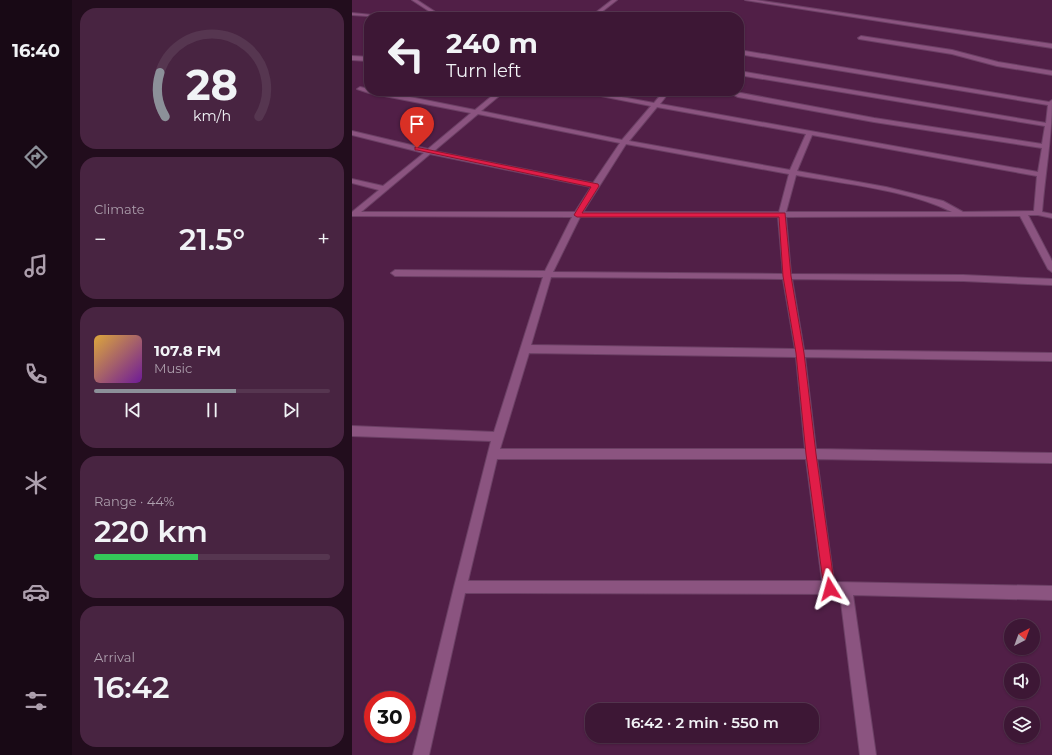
<!DOCTYPE html>
<meta charset="utf-8">
<style>
:root{--surface:#3d1735;--page:#482441;--text:#f1f3f6;--muted:#ad9fad;--line:#563650;--accent:#8c9099}
body{margin:0;font-family:Montserrat,sans-serif;background:var(--page);color:var(--text);height:100vh;display:flex;flex-direction:column;font-size:15px;white-space:nowrap}
*{box-sizing:border-box;margin:0}
p{font-size:13px;color:var(--muted)}
.icon{flex:none;width:22px;height:22px;fill:none;stroke:currentColor;stroke-width:2;stroke-linecap:round;stroke-linejoin:round}
.map{position:relative;flex:1;overflow:hidden}
.side{display:flex;flex-direction:column;gap:8px;padding:8px;background:#220d1d;width:280px}
.side>*{flex:none}
.banner{position:absolute;left:12px;top:12px;width:380px;height:84px;border-radius:16px;box-shadow:0 1px 3px #0004,0 0 0 1px var(--line);background:#3d1735;color:var(--text);overflow:hidden}
.needle{width:26px;rotate:41deg}
.buttons{position:absolute;left:652px;top:619px;display:grid;gap:8px}
.buttons a{display:grid;place-items:center;width:36px;height:36px;border-radius:50%;background:var(--surface);box-shadow:0 1px 3px #0004,0 0 0 1px var(--line);font-size:20px}
.speed{position:absolute;left:12px;top:691px;display:flex;gap:8px;font-size:20px;font-weight:700;text-align:center}
.speed>*{display:grid;place-content:center;width:52px;height:52px;border-radius:50%;background:var(--surface);box-shadow:0 1px 3px #0004,0 0 0 1px var(--line);line-height:1}
.speed .limit{border:6px solid #d22;background:#fff;color:#111}
.pin{position:absolute;display:grid;place-items:center;width:34px;height:34px;color:#fff;margin:-41px -17px;border-radius:50% 50% 50% 0;rotate:-45deg;box-shadow:0 0 4px #0007}
.pin .icon{rotate:45deg}
.me{position:absolute;width:44px;margin:-22px;rotate:352deg;stroke-linejoin:round;filter:drop-shadow(0 0 3px #0008)}
.turn{display:flex;align-items:center;gap:14px;height:84px;padding:0 16px;font-size:18px}
.turn .icon{width:52px;height:52px;stroke-width:2.5}
.turn b{display:block;font-size:28px;line-height:34px}
.big{font-size:30px;font-weight:600;line-height:1.1}
.side .card{flex:1;display:flex;flex-direction:column;justify-content:center;gap:6px;min-width:0;padding:0 14px;border-radius:16px;background:var(--page)}
.side .dial{align-items:center;gap:0}
.dial svg{height:104px;overflow:visible;fill:none;stroke:var(--line);stroke-width:7;stroke-linecap:round;text-anchor:middle}
.dial text{fill:var(--text);stroke:none}
.song{display:flex;align-items:center;gap:12px}
.cover{width:48px;height:48px;border-radius:6px;background:linear-gradient(135deg,hsl(40 70% 55%),hsl(280 70% 35%))}
.played{height:4px;border-radius:2px;background:linear-gradient(90deg,var(--accent) 60%,var(--line) 60%)}
.keys{display:flex;justify-content:space-around;direction:ltr}
.heat{display:flex;justify-content:space-between;align-items:center;font-size:22px;direction:ltr}
.charge{height:6px;border-radius:3px;background:linear-gradient(90deg,#34c759 44%,var(--line) 0)}
.trip{position:absolute;left:233px;top:703px;width:234px;height:40px;border-radius:16px;background:var(--surface);box-shadow:0 1px 3px #0004,0 0 0 1px var(--line);font-weight:600;line-height:40px;text-align:center}
main{display:flex;flex:1;min-height:0}
.menu{display:flex;flex-direction:column;width:72px;justify-content:space-around;align-items:center;background:#180915;color:var(--muted)}
.menu .icon{width:28px;height:28px}
.menu .current{color:var(--accent)}
.menu b{font-size:18px;color:var(--text)}
.map>svg:first-child{display:block}
</style>
<main>
<nav class="menu">
<b>16:40</b>
<svg class="icon current" aria-label="directions" viewBox="0 0 24 24"><path d="M12 3l9 9-9 9-9-9zM9 14v-3h6M13 9l2 2-2 2"/></svg>
<svg class="icon" aria-label="music" viewBox="0 0 24 24"><path d="M9 18V5l10-2v13"/><circle cx="6" cy="18" r="3"/><circle cx="16" cy="16" r="3"/></svg>
<svg class="icon" aria-label="phone" viewBox="0 0 24 24"><path d="M5 4h4l2 5-3 2q2 4 5 5l2-3 5 2v4C11 20 4 13 5 4z"/></svg>
<svg class="icon" aria-label="climate" viewBox="0 0 24 24"><path d="M12 3v18M4 7l16 10M4 17L20 7"/></svg>
<svg class="icon" aria-label="car" viewBox="0 0 24 24"><path d="M5 17H2v-5l4-1 3-4h7l3 4 3 1v5h-3M9 17h6M6 11h13"/><circle cx="7" cy="17" r="2"/><circle cx="17" cy="17" r="2"/></svg>
<svg class="icon" aria-label="filters" viewBox="0 0 24 24"><path d="M4 7h16M4 17h16"/><circle cx="9" cy="7" r="2"/><circle cx="15" cy="17" r="2"/></svg>
</nav>
<section class="side">
<div class="card dial"><svg viewBox="0 0 100 80">
<path d="M14 69A42 42 0 1 1 86 69"/>
<path d="M14 69A42 42 0 0 1 10 35" stroke="#8c9099"/>
<text x="50" y="56" font-size="32" font-weight="700">28</text>
<text x="50" y="72" font-size="11">km/h</text>
</svg></div>
<div class="card"><p>Climate</p>
<div class="heat"><a>−</a><b class="big">21.5°</b><a>+</a></div>
</div>
<div class="card">
<div class="song"><i class="cover"></i><div><b>107.8 FM</b><p>Music</p></div></div>
<div class="played"></div>
<div class="keys"><svg class="icon" aria-label="previous" viewBox="0 0 24 24"><path d="M18 5L8 12l10 7zM5 5v14"/></svg><svg class="icon" aria-label="pause" viewBox="0 0 24 24"><path d="M8 5v14M16 5v14"/></svg><svg class="icon" aria-label="next" viewBox="0 0 24 24"><path d="M6 5l10 7-10 7zM19 5v14"/></svg></div>
</div>
<div class="card"><p>Range · 44%</p><b class="big">220 km</b><div class="charge"></div></div>
<div class="card"><p>Arrival</p><b class="big">16:42</b></div>
</section>
<div class="map">
<svg width="700" height="755" viewBox="0 0 700 755">
<rect width="100%" height="100%" fill="#511f47"/>
<g fill="none" stroke-linecap="round" stroke-linejoin="round">
<g stroke="#6c4065" stroke-width="2">
<g id="minor">
<polygon points="60,0 65,0 91,17 86,17"/>
<polygon points="260,0 265,0 243,17 238,17"/>
<polygon points="393,0 404,0 700,44 700,48"/>
<polygon points="0,13 30,16 32,17 0,15"/>
<polygon points="509,36 600,50 646,62 700,71 700,75 645,66 600,54 507,39 506,38"/>
<path d="M 387,50 L 697,102 L 700,100 C 700,137 693,174 690,212 L 700,214 L 700,218 L 686,215 L 676,215 L 700,261 L 700,272 L 696,269 L 668,216 L 434,217 L 439,274 L 611,275 L 700,279 L 700,285 L 611,281 L 440,279 L 452,350 L 700,353 L 700,361 L 453,357 L 464,449 L 700,453 L 700,463 L 465,459 L 482,582 L 700,586 L 700,600 L 501,595 L 524,755 L 508,755 L 488,594 L 113,593 L 77,755 L 61,755 L 102,587 L 139,441 L 0,436 L 0,426 L 142,432 L 191,277 L 43,276 L 39,273 L 43,270 L 193,271 L 220,217 L 0,216 L 0,212 L 27,190 L 0,183 L 0,179 L 31,186 L 72,153 L 0,135 L 0,131 L 76,149 L 119,113 L 17,93 L 5,89 L 8,87 L 17,89 L 17,91 L 28,91 L 123,110 L 146,91 L 153,91 L 129,111 L 270,140 L 299,106 L 224,91 L 237,91 L 302,103 L 312,91 L 318,91 L 308,104 L 686,172 L 690,148 L 522,122 L 386,97 L 380,94 L 378,91 L 522,118 L 690,144 L 693,126 L 387,75 L 387,71 L 694,123 L 696,105 L 387,54 ZM 305,107 L 454,134 L 438,170 L 277,141 ZM 126,114 L 268,143 L 241,183 L 82,151 ZM 460,135 L 685,176 L 682,211 L 611,212 L 591,201 L 534,187 L 445,171 ZM 274,144 L 437,174 L 427,212 L 231,212 ZM 78,154 L 239,187 L 223,212 L 9,212 ZM 444,175 C 492,184 557,190 600,212 L 434,212 ZM 228,217 L 426,217 L 431,274 L 201,272 ZM 199,277 L 431,279 L 443,349 L 179,345 ZM 177,353 L 444,357 L 453,449 L 148,449 ZM 145,459 L 454,459 L 470,581 L 116,581 Z"/>
<polygon points="0,56 17,57 17,61 0,60"/>
</g>
</g>
<use href="#minor" fill="#8b5480" fill-rule="evenodd"/>
</g>
<polygon fill="#e11d48" stroke="#92132f" points="63,147 246,184 247,186 230,213 433,213 439,276 452,353 464,454 483,589 482,593 478,594 473,593 472,589 454,454 444,353 431,276 427,217 225,217 222,215 239,187 65,150 63,150"/>
</svg>
<div class="buttons">
<a><svg class="needle" viewBox="-14 -14 28 28"><path d="M0-13l5 13h-10z" fill="#e53935"/><path d="M0 13l5-13h-10z" fill="#ad9fad"/></svg></a>
<a><svg class="icon" aria-label="sound" viewBox="0 0 24 24"><path d="M4 9h4l5-4v14l-5-4H4zM17 9q2 3 0 6"/></svg></a>
<a><svg class="icon" aria-label="layers" viewBox="0 0 24 24"><path d="M12 4l9 5-9 5-9-5zM3 14l9 5 9-5"/></svg></a>
</div>
<div class="speed"><div class="limit">30</div></div>
<div class="pin" style="left:65px;top:148px;background:#d93025"><svg class="icon" aria-label="arrive" viewBox="0 0 24 24"><path d="M6 21V4h12l-3 4 3 4H6"/></svg></div>
<svg class="me" style="left:478px;top:589px" viewBox="-20 -20 40 40"><path d="M0-17L14 15 0 8-14 15z" fill="#e11d48" stroke="#fff" stroke-width="4"/></svg>
<div class="trip">16:42 · 2 min · 550 m</div>
<div class="banner">
<div class="turn"><svg class="icon" aria-label="left" viewBox="0 0 24 24"><path d="M17 20v-9H6M10 6l-5 5 5 5"/></svg><div><b>240 m</b>Turn left</div></div>
</div>
</div>
</main>
